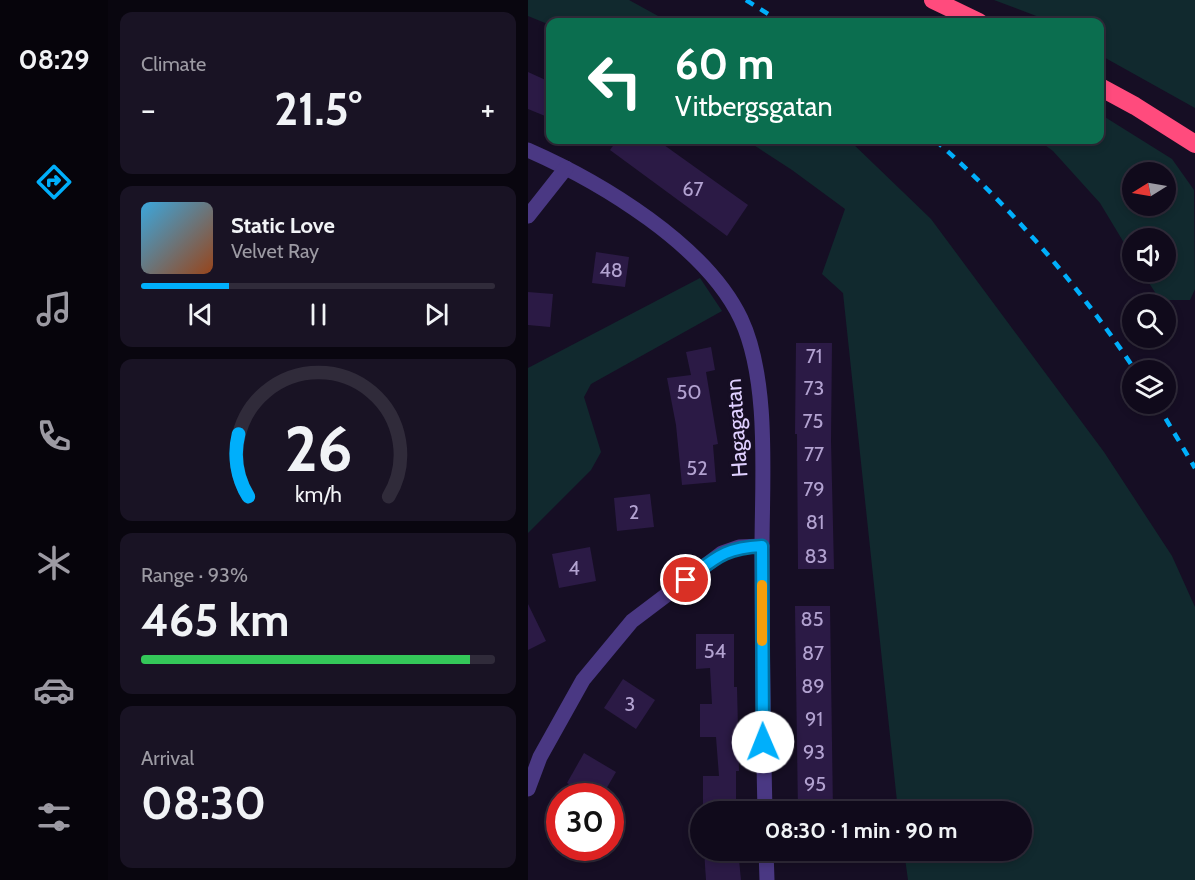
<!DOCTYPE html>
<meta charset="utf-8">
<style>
:root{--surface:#100a1b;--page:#191324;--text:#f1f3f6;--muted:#9c9aa3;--line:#302b3a;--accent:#00affb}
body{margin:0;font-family:Cabin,sans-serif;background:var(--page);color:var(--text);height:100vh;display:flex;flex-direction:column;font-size:22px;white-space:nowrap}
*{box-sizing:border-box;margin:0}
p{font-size:20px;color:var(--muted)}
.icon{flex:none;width:33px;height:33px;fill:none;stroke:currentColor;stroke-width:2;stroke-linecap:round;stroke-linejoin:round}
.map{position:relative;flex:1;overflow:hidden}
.sheet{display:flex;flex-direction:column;gap:12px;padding:12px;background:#09060f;width:420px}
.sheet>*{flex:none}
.top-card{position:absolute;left:18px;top:18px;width:558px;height:126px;border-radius:12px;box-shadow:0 3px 9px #0003,0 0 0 2px var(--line);background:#0b6e4f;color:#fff;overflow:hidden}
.needle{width:39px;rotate:259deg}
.tools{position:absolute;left:594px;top:162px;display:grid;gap:12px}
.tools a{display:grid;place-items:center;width:54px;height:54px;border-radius:50%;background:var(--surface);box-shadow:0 3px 9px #0003,0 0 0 2px var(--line);font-size:30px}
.speed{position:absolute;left:18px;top:783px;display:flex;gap:12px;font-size:30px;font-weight:700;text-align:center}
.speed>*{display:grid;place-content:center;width:78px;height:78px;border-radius:50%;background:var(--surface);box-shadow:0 3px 9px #0003,0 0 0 2px var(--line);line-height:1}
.speed .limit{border:9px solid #d22;background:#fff;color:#111}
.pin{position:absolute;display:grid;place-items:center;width:51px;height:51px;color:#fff;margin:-26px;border:3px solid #fff;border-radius:50%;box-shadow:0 2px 6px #0007}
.me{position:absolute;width:66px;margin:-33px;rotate:359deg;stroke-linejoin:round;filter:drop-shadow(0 0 4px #0008)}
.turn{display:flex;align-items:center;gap:21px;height:126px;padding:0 30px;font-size:27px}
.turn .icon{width:78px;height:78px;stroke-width:2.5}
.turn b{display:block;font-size:42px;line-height:51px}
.big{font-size:45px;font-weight:700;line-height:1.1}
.sheet .tile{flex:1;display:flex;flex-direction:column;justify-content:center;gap:9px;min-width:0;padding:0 21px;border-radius:12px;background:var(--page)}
.sheet .dial{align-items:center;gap:0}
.dial svg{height:156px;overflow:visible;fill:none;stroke:var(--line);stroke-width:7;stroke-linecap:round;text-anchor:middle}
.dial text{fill:var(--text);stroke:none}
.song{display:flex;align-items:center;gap:18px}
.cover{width:72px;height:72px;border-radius:9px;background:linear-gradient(135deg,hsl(200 70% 55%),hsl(20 70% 35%))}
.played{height:6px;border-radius:3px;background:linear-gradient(90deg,var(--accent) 25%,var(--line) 25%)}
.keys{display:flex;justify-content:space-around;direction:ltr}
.heat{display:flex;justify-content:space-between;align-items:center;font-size:33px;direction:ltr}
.charge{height:9px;border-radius:4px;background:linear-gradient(90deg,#34c759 93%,var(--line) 0)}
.trip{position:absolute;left:162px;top:801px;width:342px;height:60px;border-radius:30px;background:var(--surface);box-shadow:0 3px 9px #0003,0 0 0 2px var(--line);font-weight:700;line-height:60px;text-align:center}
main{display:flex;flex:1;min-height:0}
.tabs{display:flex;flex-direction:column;width:108px;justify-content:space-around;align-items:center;background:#06040b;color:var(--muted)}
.tabs .icon{width:42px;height:42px}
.tabs .active{color:var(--accent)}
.tabs b{font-size:27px;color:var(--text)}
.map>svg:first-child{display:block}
</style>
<main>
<nav class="tabs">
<b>08:29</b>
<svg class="icon active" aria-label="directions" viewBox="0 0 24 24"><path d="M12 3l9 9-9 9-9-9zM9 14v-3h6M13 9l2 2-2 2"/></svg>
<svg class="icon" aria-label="music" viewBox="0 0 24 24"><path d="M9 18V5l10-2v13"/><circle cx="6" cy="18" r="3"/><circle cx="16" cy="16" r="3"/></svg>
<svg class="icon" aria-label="phone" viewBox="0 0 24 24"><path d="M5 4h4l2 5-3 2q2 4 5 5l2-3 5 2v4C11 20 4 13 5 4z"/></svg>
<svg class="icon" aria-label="climate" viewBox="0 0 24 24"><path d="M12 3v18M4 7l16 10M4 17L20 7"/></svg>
<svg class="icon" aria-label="car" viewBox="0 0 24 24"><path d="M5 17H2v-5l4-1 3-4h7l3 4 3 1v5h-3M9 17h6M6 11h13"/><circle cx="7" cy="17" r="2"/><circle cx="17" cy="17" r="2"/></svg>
<svg class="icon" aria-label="filters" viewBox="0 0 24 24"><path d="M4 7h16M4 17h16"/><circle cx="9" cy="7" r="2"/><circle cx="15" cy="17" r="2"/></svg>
</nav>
<section class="sheet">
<div class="tile"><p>Climate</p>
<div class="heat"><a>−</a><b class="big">21.5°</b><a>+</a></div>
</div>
<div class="tile">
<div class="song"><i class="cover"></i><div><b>Static Love</b><p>Velvet Ray</p></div></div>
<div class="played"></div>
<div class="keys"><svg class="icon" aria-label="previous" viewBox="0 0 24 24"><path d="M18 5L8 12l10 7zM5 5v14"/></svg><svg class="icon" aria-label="pause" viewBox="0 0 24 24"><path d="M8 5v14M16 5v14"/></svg><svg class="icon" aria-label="next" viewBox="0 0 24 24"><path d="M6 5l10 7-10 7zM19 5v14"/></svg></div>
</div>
<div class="tile dial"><svg viewBox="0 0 100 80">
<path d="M14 69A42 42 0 1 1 86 69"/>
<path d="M14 69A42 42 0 0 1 9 37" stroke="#00affb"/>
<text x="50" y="56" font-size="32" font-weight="700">26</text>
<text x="50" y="72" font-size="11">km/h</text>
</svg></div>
<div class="tile"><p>Range · 93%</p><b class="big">465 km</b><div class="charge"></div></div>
<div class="tile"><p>Arrival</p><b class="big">08:30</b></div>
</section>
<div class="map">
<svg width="667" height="880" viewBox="0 0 667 880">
<rect width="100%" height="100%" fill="#160e24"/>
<g fill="#11292e" fill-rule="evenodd">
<polygon points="0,0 101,0 141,22 22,22 22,25 0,16"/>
<polygon points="466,0 667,0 667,108 572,55 572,22 524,22"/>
<path d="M 572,114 L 644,159 L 666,190 L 667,289 L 662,300 L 632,300 L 614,272 L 638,272 L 638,238 L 604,238 L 604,256 L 572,203 L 525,151 L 510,140 L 572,140 ZM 638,172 L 638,206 L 604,206 L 604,172 Z"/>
<polygon points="218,140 321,140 403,219 576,452 644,556 667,607 667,880 380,880 376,851 494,850 494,812 370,811 315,293 294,274 317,209 264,170"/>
<polygon points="172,278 194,311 63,384 56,397 73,452 63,470 0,533 0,368"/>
</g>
<g fill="#2b1a45">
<polygon points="0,72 22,82 22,118 0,109"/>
<polygon points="89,140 129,140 220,205 199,236 82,150"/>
<polygon points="68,252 101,257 97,287 64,283"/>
<polygon points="0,292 25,294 22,327 0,325"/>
<polygon points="268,343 304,343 303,441 306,569 270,569 269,434 267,434"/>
<polygon points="183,347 187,370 178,372 190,444 185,445 188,482 154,485 148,425 139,378 163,375 158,352"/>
<polygon points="122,494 126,527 89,531 86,498"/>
<polygon points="62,547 68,581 31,588 24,554"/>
<polygon points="0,604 18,641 0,650"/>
<polygon points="267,606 302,606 305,812 270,812"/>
<polygon points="168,634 206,634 206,687 209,687 211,771 208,771 208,808 175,808 175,776 191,776 188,737 172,737 172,704 184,704 182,668 168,669"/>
<polygon points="95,679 127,700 108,729 76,708"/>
<polygon points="56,753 88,772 74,796 62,796 39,783"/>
<polygon points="176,850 210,850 213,880 178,880"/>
</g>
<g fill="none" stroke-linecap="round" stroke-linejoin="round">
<g stroke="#4a3883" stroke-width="15">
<path d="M 0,150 C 73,182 178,245 213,319 C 242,381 234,480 234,548 C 234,636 235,724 237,812"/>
<polyline points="0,216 38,168"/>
<polyline points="0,789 12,757 55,680 104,621 194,553 211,547 234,546"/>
<polyline points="238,850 239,880"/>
</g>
<g stroke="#ff4b7d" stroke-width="18">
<polyline points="405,0 451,22"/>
<polyline points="572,87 607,106 667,144"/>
</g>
<g stroke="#00affb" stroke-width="4.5" stroke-dasharray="9 8" stroke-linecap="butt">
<polyline points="218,0 253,22"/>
<path d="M 407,140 C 483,207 551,286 607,370"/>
<polyline points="629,404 667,468"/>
</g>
</g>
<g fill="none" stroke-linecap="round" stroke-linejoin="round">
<g stroke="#0072a3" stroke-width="15">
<path id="route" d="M 158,580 C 188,558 195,548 234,546 L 235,742"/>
</g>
<use href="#route" stroke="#00affb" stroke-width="10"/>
<polyline stroke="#f59e0b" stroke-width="10" points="234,585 234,641"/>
</g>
<g text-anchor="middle" stroke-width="6" stroke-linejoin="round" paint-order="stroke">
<g font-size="20" fill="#b2a2d0">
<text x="165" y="196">67</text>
<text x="83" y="277">48</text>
<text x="286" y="363">71</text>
<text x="286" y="395">73</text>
<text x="161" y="399">50</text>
<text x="285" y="428">75</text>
<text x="286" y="461">77</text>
<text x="169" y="475">52</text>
<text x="286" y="496">79</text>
<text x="106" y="519">2</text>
<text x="287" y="529">81</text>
<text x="288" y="563">83</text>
<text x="46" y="575">4</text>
<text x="284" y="626">85</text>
<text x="187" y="658">54</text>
<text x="285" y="660">87</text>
<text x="285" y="693">89</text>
<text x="102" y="711">3</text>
<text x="286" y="726">91</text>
<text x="286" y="759">93</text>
<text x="287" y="791">95</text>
</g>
<g font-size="22" fill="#dfd0ff" stroke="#160e24">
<text transform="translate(208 428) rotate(-94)" y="8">Hagagatan</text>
</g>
</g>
</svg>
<div class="tools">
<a><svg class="needle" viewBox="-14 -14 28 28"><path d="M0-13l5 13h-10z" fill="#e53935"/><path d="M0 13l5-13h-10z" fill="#9c9aa3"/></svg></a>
<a><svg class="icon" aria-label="sound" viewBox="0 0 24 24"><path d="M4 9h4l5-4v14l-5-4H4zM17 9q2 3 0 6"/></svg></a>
<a><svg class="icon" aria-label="search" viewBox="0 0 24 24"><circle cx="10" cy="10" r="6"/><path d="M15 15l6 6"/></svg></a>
<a><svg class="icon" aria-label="layers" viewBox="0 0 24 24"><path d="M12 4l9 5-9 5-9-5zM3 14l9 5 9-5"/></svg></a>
</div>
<div class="speed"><div class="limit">30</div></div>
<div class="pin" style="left:158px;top:580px;background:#d93025"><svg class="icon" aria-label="arrive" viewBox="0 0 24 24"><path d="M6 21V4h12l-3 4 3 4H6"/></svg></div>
<svg class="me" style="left:235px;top:742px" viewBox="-20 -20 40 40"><circle r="19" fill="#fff"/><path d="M0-13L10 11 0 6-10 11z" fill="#00affb"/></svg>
<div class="trip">08:30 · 1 min · 90 m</div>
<div class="top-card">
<div class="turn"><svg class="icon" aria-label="left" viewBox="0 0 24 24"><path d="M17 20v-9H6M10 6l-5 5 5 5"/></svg><div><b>60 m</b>Vitbergsgatan</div></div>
</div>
</div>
</main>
